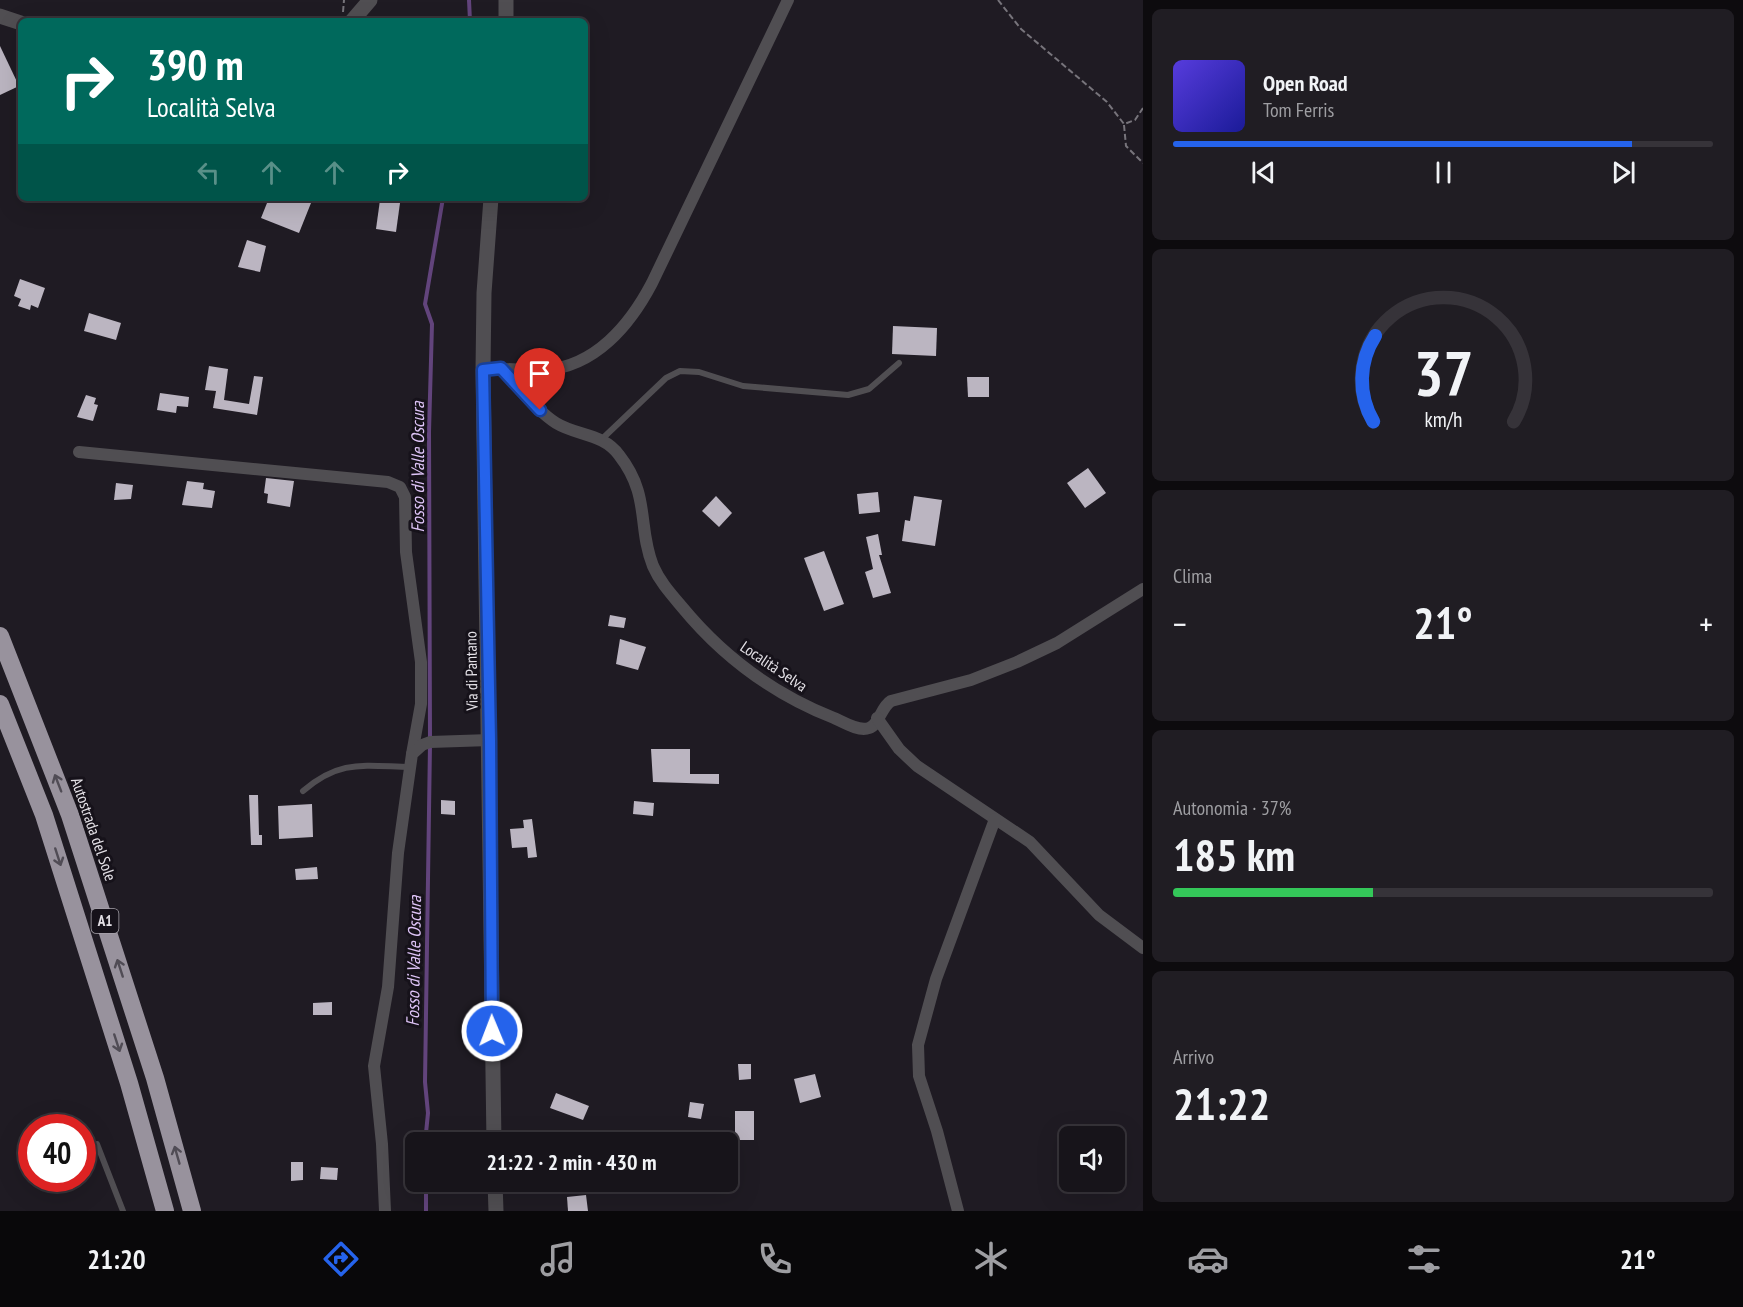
<!DOCTYPE html>
<html lang="it">
<meta charset="utf-8">
<style>
:root{--surface:#17141a;--page:#201d23;--text:#f1f3f6;--muted:#9e9ea2;--line:#363339;--accent:#2563eb}
body{margin:0;font-family:"PT Sans Narrow",sans-serif;background:var(--page);color:var(--text);height:100vh;display:flex;flex-direction:column;font-size:22px;white-space:nowrap}
*{box-sizing:border-box;margin:0}
p{font-size:20px;color:var(--muted)}
.icon{flex:none;width:33px;height:33px;fill:none;stroke:currentColor;stroke-width:2;stroke-linecap:round;stroke-linejoin:round}
.map{position:relative;flex:1;overflow:hidden}
.details{display:flex;flex-direction:column;gap:9px;padding:9px;background:#0d0b0e;width:600px}
.details>*{flex:none}
.top-card{position:absolute;left:18px;top:18px;width:570px;height:183px;border-radius:9px;box-shadow:0 6px 24px #0002,0 0 0 2px var(--line);background:#00695c;color:#fff;overflow:hidden}
.controls{position:absolute;left:1059px;top:1126px;display:grid;gap:12px}
.controls a{display:grid;place-items:center;width:66px;height:66px;border-radius:9px;background:var(--surface);box-shadow:0 6px 24px #0002,0 0 0 2px var(--line);font-size:30px}
.speed{position:absolute;left:18px;top:1114px;display:flex;gap:12px;font-size:30px;font-weight:700;text-align:center}
.speed>*{display:grid;place-content:center;width:78px;height:78px;border-radius:50%;background:var(--surface);box-shadow:0 6px 24px #0002,0 0 0 2px var(--line);line-height:1}
.speed .limit{border:9px solid #d22;background:#fff;color:#111}
.pin{position:absolute;display:grid;place-items:center;width:51px;height:51px;color:#fff;margin:-62px -26px;border-radius:50% 50% 50% 0;rotate:-45deg;box-shadow:0 0 6px #0007}
.pin .icon{rotate:45deg}
.me{position:absolute;width:66px;margin:-33px;rotate:359deg;stroke-linejoin:round;filter:drop-shadow(0 0 4px #0008)}
.turn{display:flex;align-items:center;gap:21px;height:126px;padding:0 30px;font-size:27px}
.turn .icon{width:78px;height:78px;stroke-width:2.5}
.turn b{display:block;font-size:42px;line-height:51px}
.lanes{display:flex;align-items:center;height:57px;padding:0 30px;background:#0003;justify-content:center;gap:30px;direction:ltr}
.lanes .off{opacity:.35}
.big{font-size:45px;font-weight:700;line-height:1.1}
.details .tile{flex:1;display:flex;flex-direction:column;justify-content:center;gap:9px;min-width:0;padding:0 21px;border-radius:9px;background:var(--page)}
.details .dial{align-items:center;gap:0}
.dial svg{height:156px;overflow:visible;fill:none;stroke:var(--line);stroke-width:7;stroke-linecap:round;text-anchor:middle}
.dial text{fill:var(--text);stroke:none}
.song{display:flex;align-items:center;gap:18px}
.cover{width:72px;height:72px;border-radius:9px;background:linear-gradient(135deg,hsl(250 70% 55%),hsl(240 70% 35%))}
.played{height:6px;border-radius:3px;background:linear-gradient(90deg,var(--accent) 85%,var(--line) 85%)}
.keys{display:flex;justify-content:space-around;direction:ltr}
.heat{display:flex;justify-content:space-between;align-items:center;font-size:33px;direction:ltr}
.charge{height:9px;border-radius:4px;background:linear-gradient(90deg,#34c759 37%,var(--line) 0)}
.trip{position:absolute;left:405px;top:1132px;width:333px;height:60px;border-radius:9px;background:var(--surface);box-shadow:0 6px 24px #0002,0 0 0 2px var(--line);font-weight:700;line-height:60px;text-align:center}
.tabs{display:flex;height:96px;justify-content:space-around;align-items:center;background:#09080a;color:var(--muted)}
.tabs .icon{width:42px;height:42px}
.tabs .on{color:var(--accent)}
.tabs b{font-size:27px;color:var(--text)}
main{display:flex;flex:1;min-height:0}
.map>svg:first-child{display:block}
</style>
<main>
<div class="map">
<svg width="1143" height="1211" viewBox="0 0 1143 1211">
<rect width="100%" height="100%" fill="#1f1b23"/>
<g fill="none" stroke-linecap="round" stroke-linejoin="round">
<g stroke="#62447c" stroke-width="4">
<polyline points="469,0 470,21"/>
<polyline points="430,739 429,432 432,324 425,304 443,198"/>
<polyline points="425,1143 428,1113 425,1082 430,744"/>
<polyline points="426,1211 426,1182"/>
</g>
</g>
<g fill="#bbb5c1">
<polygon points="0,46 19,86 0,95"/>
<polygon points="269,198 313,198 299,233 261,218"/>
<polygon points="380,200 400,203 396,232 376,229"/>
<polygon points="247,240 266,246 260,272 238,267"/>
<polygon points="20,279 45,288 38,308 31,305 30,310 18,306 21,299 14,296"/>
<polygon points="89,313 121,323 116,340 84,331"/>
<polygon points="893,326 937,328 936,356 892,354"/>
<polygon points="209,366 228,369 224,400 249,404 254,376 263,377 257,415 213,408 216,391 205,390"/>
<polygon points="967,377 989,377 989,397 968,397"/>
<polygon points="160,393 189,397 188,407 177,406 176,413 157,410"/>
<polygon points="86,395 96,398 94,404 98,405 93,421 77,417"/>
<polygon points="1088,468 1106,493 1085,508 1067,483"/>
<polygon points="266,478 294,481 290,507 267,503 268,494 264,493"/>
<polygon points="187,481 204,483 203,489 215,491 212,508 182,505"/>
<polygon points="116,483 133,485 131,499 114,500"/>
<polygon points="878,492 880,512 859,514 857,494"/>
<polygon points="716,496 732,513 719,527 702,511"/>
<polygon points="914,496 942,500 935,546 902,541 905,520 910,521"/>
<polygon points="878,534 882,555 879,555 891,593 873,598 865,572 873,569 866,537"/>
<polygon points="824,551 844,604 824,611 804,558"/>
<polygon points="610,615 626,618 624,628 608,626"/>
<polygon points="620,639 646,647 638,670 616,664"/>
<polygon points="651,749 690,749 690,774 719,774 719,784 653,782"/>
<polygon points="249,795 258,795 259,835 262,835 262,845 251,845"/>
<polygon points="441,800 455,801 455,815 441,814"/>
<polygon points="634,801 654,803 653,816 633,814"/>
<polygon points="312,804 313,837 279,839 278,806"/>
<polygon points="532,819 537,857 528,858 527,847 512,848 510,829 524,828 523,820"/>
<polygon points="317,867 318,879 296,880 295,869"/>
<polygon points="332,1002 332,1015 313,1015 313,1003"/>
<polygon points="738,1064 751,1064 751,1079 739,1080"/>
<polygon points="815,1074 821,1097 800,1103 794,1079"/>
<polygon points="556,1093 589,1106 583,1120 550,1108"/>
<polygon points="690,1102 704,1104 701,1119 688,1117"/>
<rect x="735" y="1111" width="19" height="29"/>
<polygon points="291,1162 303,1162 303,1180 291,1181"/>
<polygon points="321,1167 338,1168 337,1180 320,1179"/>
<polygon points="586,1195 588,1211 568,1211 567,1197"/>
</g>
<g fill="none" stroke-linecap="round" stroke-linejoin="round">
<g stroke="#77747b" stroke-width="2" stroke-dasharray="6 3" stroke-linecap="butt">
<polyline points="998,0 1021,29 1107,102 1124,124 1135,120 1143,108"/>
<polyline points="343,12 344,0"/>
<polyline points="1124,125 1126,146 1143,163"/>
</g>
<g stroke="#504e52" stroke-width="6">
<polyline points="602,439 666,378 680,371 699,372 743,386 848,395 869,389 899,363"/>
<path d="M 303,791 C 340,759 364,766 410,767"/>
<polyline points="97,1144 123,1211"/>
</g>
<g stroke="#504e52" stroke-width="12">
<path d="M 501,368 C 520,385 534,409 556,423 C 577,436 603,433 619,455 C 651,496 637,526 653,566 C 660,582 671,594 682,607 C 724,658 773,694 834,718 C 843,722 859,732 869,728 C 879,725 881,707 891,701 L 971,680 L 1017,662 L 1057,643 L 1143,589"/>
<path d="M 483,370 C 503,367 523,371 544,370 C 595,367 630,325 652,283 L 788,0"/>
<polyline points="79,452 388,482 400,487 405,497 406,552 421,662 421,704 412,754"/>
<polyline points="877,718 899,749 917,766 1030,842 1099,915 1143,948"/>
<polyline points="385,1211 382,1144 374,1066 388,987 398,853 412,754 422,745 430,742 490,740"/>
<polyline points="958,1211 937,1131 919,1076 918,1045 936,979 995,819"/>
</g>
<g stroke="#504e52" stroke-width="15">
<polyline points="506,0 506,21"/>
<polyline points="0,16 21,23"/>
<polyline points="352,21 370,0"/>
<polyline points="491,198 484,293 483,370 494,1143"/>
<polyline points="495,1182 496,1211"/>
</g>
<g stroke="#98929d" stroke-width="18">
<polyline points="0,636 70,815 155,1078 192,1211"/>
<polyline points="0,704 44,815 129,1083 165,1211"/>
</g>
</g>
<defs><path id="oneway-shaft" d="M-6 0H5M1.5-3L5.5 0L1.5 3" fill="none" stroke-width="1.6" stroke-linecap="round" stroke-linejoin="round" transform="scale(1.5)"/></defs>
<g stroke="#504c55">
<use href="#oneway-shaft" transform="translate(58 783) rotate(-111)"/>
<use href="#oneway-shaft" transform="translate(58 857) rotate(72)"/>
<use href="#oneway-shaft" transform="translate(120 968) rotate(-108)"/>
<use href="#oneway-shaft" transform="translate(117 1043) rotate(72)"/>
<use href="#oneway-shaft" transform="translate(177 1155) rotate(-106)"/>
</g>
<g fill="none" stroke-linecap="round" stroke-linejoin="round">
<g stroke="#184099" stroke-width="15">
<polyline id="route" points="492,1031 490,740 483,370 501,368 540,410"/>
</g>
<use href="#route" stroke="#2563eb" stroke-width="10"/>
</g>
<g text-anchor="middle" stroke-width="6" stroke-linejoin="round" paint-order="stroke">
<rect fill="#16121a" stroke="#a6a3aa" stroke-width="1.5" x="91.5" y="909" width="27" height="24" rx="4.5"/>
<g font-size="15" font-weight="bold" fill="#e4e1e7">
<text x="105" y="926">A1</text>
</g>
<g font-size="16" fill="#e4e1e7" stroke="#16121a">
<text transform="translate(774 666) rotate(34)" y="6">Località Selva</text>
<text transform="translate(471 671) rotate(-91)" y="6">Via di Pantano</text>
<text transform="translate(94 829) rotate(71)" y="6">Autostrada del Sole</text>
</g>
<g font-size="18" font-style="italic" fill="#dec4f7" stroke="#16121a">
<text transform="translate(418 467) rotate(-90)" y="6">Fosso di Valle Oscura</text>
<text transform="translate(414 961) rotate(-89)" y="6">Fosso di Valle Oscura</text>
</g>
</g>
</svg>
<div class="controls">
<a><svg class="icon" aria-label="sound" viewBox="0 0 24 24"><path d="M4 9h4l5-4v14l-5-4H4zM17 9q2 3 0 6"/></svg></a>
</div>
<div class="speed"><div class="limit">40</div></div>
<div class="pin" style="left:540px;top:410px;background:#d93025"><svg class="icon" aria-label="arrive" viewBox="0 0 24 24"><path d="M6 21V4h12l-3 4 3 4H6"/></svg></div>
<svg class="me" style="left:492px;top:1031px" viewBox="-20 -20 40 40"><circle r="17" fill="#2563eb" stroke="#fff" stroke-width="3"/><path d="M0-11L8 9 0 5-8 9z" fill="#fff"/></svg>
<div class="trip">21:22 · 2 min · 430 m</div>
<div class="top-card">
<div class="turn"><svg class="icon" aria-label="right" viewBox="0 0 24 24"><path d="M7 20v-9h11M14 6l5 5-5 5"/></svg><div><b>390 m</b>Località Selva</div></div>
<div class="lanes"><svg class="icon off" aria-label="left" viewBox="0 0 24 24"><path d="M17 20v-9H6M10 6l-5 5 5 5"/></svg><svg class="icon off" aria-label="ahead" viewBox="0 0 24 24"><path d="M12 20V5M6 11l6-6 6 6"/></svg><svg class="icon off" aria-label="ahead" viewBox="0 0 24 24"><path d="M12 20V5M6 11l6-6 6 6"/></svg><svg class="icon" aria-label="right" viewBox="0 0 24 24"><path d="M7 20v-9h11M14 6l5 5-5 5"/></svg></div>
</div>
</div>
<section class="details">
<div class="tile">
<div class="song"><i class="cover"></i><div><b>Open Road</b><p>Tom Ferris</p></div></div>
<div class="played"></div>
<div class="keys"><svg class="icon" aria-label="previous" viewBox="0 0 24 24"><path d="M18 5L8 12l10 7zM5 5v14"/></svg><svg class="icon" aria-label="pause" viewBox="0 0 24 24"><path d="M8 5v14M16 5v14"/></svg><svg class="icon" aria-label="next" viewBox="0 0 24 24"><path d="M6 5l10 7-10 7zM19 5v14"/></svg></div>
</div>
<div class="tile dial"><svg viewBox="0 0 100 80">
<path d="M14 69A42 42 0 1 1 86 69"/>
<path d="M14 69A42 42 0 0 1 15 25" stroke="#2563eb"/>
<text x="50" y="56" font-size="32" font-weight="700">37</text>
<text x="50" y="72" font-size="11">km/h</text>
</svg></div>
<div class="tile"><p>Clima</p>
<div class="heat"><a>−</a><b class="big">21°</b><a>+</a></div>
</div>
<div class="tile"><p>Autonomia · 37%</p><b class="big">185 km</b><div class="charge"></div></div>
<div class="tile"><p>Arrivo</p><b class="big">21:22</b></div>
</section>
</main>
<nav class="tabs">
<b>21:20</b>
<svg class="icon on" aria-label="directions" viewBox="0 0 24 24"><path d="M12 3l9 9-9 9-9-9zM9 14v-3h6M13 9l2 2-2 2"/></svg>
<svg class="icon" aria-label="music" viewBox="0 0 24 24"><path d="M9 18V5l10-2v13"/><circle cx="6" cy="18" r="3"/><circle cx="16" cy="16" r="3"/></svg>
<svg class="icon" aria-label="phone" viewBox="0 0 24 24"><path d="M5 4h4l2 5-3 2q2 4 5 5l2-3 5 2v4C11 20 4 13 5 4z"/></svg>
<svg class="icon" aria-label="climate" viewBox="0 0 24 24"><path d="M12 3v18M4 7l16 10M4 17L20 7"/></svg>
<svg class="icon" aria-label="car" viewBox="0 0 24 24"><path d="M5 17H2v-5l4-1 3-4h7l3 4 3 1v5h-3M9 17h6M6 11h13"/><circle cx="7" cy="17" r="2"/><circle cx="17" cy="17" r="2"/></svg>
<svg class="icon" aria-label="filters" viewBox="0 0 24 24"><path d="M4 7h16M4 17h16"/><circle cx="9" cy="7" r="2"/><circle cx="15" cy="17" r="2"/></svg>
<b>21°</b>
</nav>
